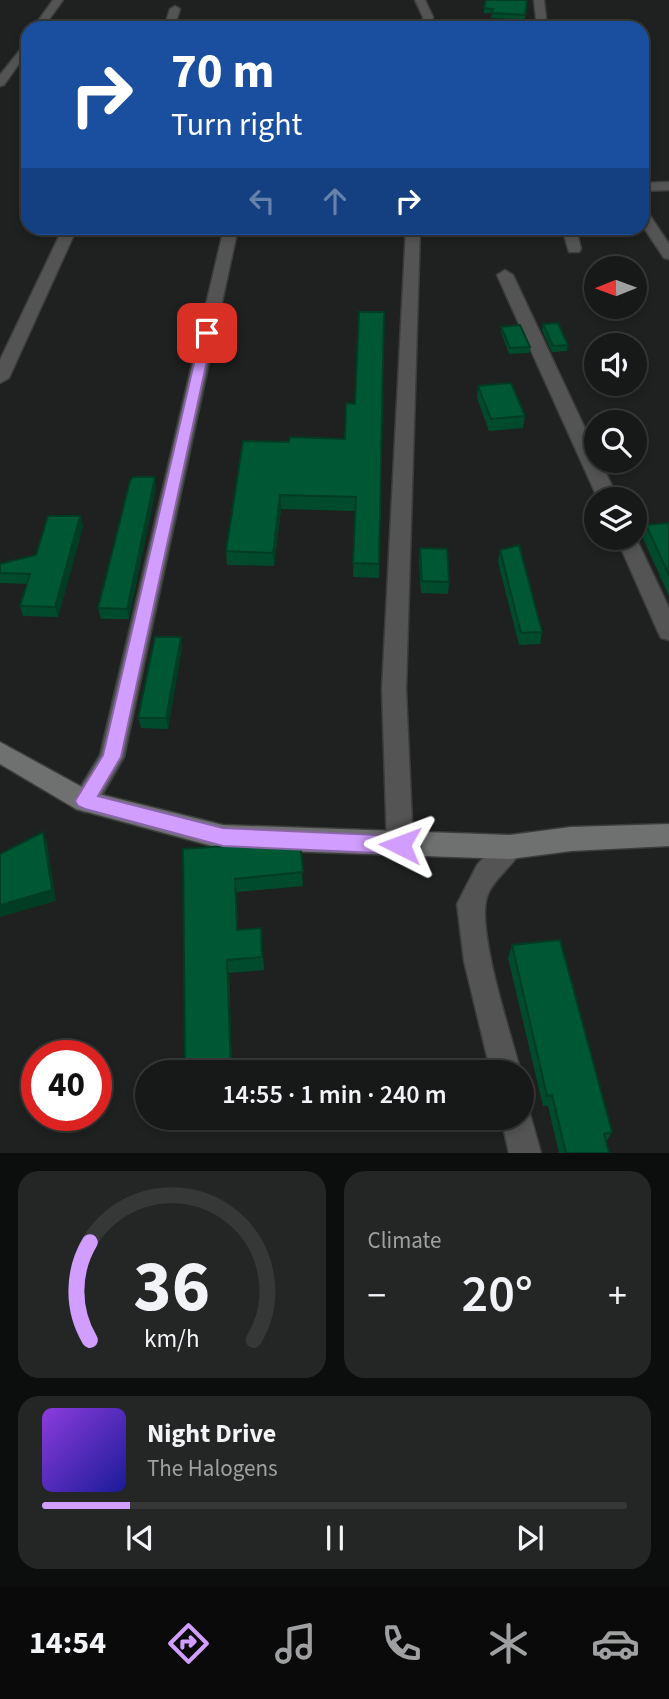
<!DOCTYPE html>
<meta charset="utf-8">
<style>
:root{--surface:#161917;--page:#232624;--text:#f1f3f6;--muted:#9ea0a1;--line:#353836;--accent:#d19dfe}
body{margin:0;font-family:"Source Sans 3",sans-serif;background:var(--page);color:var(--text);height:100vh;display:flex;flex-direction:column;font-size:26px;white-space:nowrap}
*{box-sizing:border-box;margin:0}
p{font-size:23px;color:var(--muted)}
.icon{flex:none;width:38px;height:38px;fill:none;stroke:currentColor;stroke-width:2;stroke-linecap:round;stroke-linejoin:round}
.map{position:relative;height:1153px;overflow:hidden}
.side{display:flex;flex-direction:column;gap:18px;padding:18px;background:#0c0e0d;flex:1}
.side>*{flex:none}
.hud{position:absolute;left:21px;top:21px;width:628px;height:214px;border-radius:21px;box-shadow:0 4px 10px #0003,0 0 0 2px var(--line);background:#1a4fa0;color:#fff;overflow:hidden}
.needle{width:46px;rotate:269deg}
.fabs{position:absolute;left:584px;top:256px;display:grid;gap:14px}
.fabs a{display:grid;place-items:center;width:63px;height:63px;border-radius:50%;background:var(--surface);box-shadow:0 4px 10px #0003,0 0 0 2px var(--line);font-size:35px}
.speed{position:absolute;left:21px;top:1040px;display:flex;gap:14px;font-size:35px;font-weight:700;text-align:center}
.speed>*{display:grid;place-content:center;width:91px;height:91px;border-radius:50%;background:var(--surface);box-shadow:0 4px 10px #0003,0 0 0 2px var(--line);line-height:1}
.speed .limit{border:10px solid #d22;background:#fff;color:#111}
.pin{position:absolute;display:grid;place-items:center;width:60px;height:60px;color:#fff;margin:-30px;border-radius:14px;box-shadow:0 4px 10px #0006}
.me{position:absolute;width:77px;margin:-38px;rotate:273deg;stroke-linejoin:round;filter:drop-shadow(0 0 5px #0008)}
.turn{display:flex;align-items:center;gap:24px;height:147px;padding:0 35px;font-size:32px}
.turn .icon{width:91px;height:91px;stroke-width:2.5}
.turn b{display:block;font-size:49px;line-height:60px}
.lanes{display:flex;align-items:center;height:66px;padding:0 35px;background:#0003;justify-content:center;gap:35px;direction:ltr}
.lanes .off{opacity:.35}
.big{font-size:52px;font-weight:600;line-height:1.1}
.side .tile{flex:1;display:flex;flex-direction:column;justify-content:center;gap:10px;min-width:0;padding:0 24px;border-radius:21px;background:var(--page)}
.side .dial{align-items:center;gap:0}
.dial svg{height:182px;overflow:visible;fill:none;stroke:var(--line);stroke-width:7;stroke-linecap:round;text-anchor:middle}
.dial text{fill:var(--text);stroke:none}
.song{display:flex;align-items:center;gap:21px}
.cover{width:84px;height:84px;border-radius:10px;background:linear-gradient(135deg,hsl(270 70% 55%),hsl(240 70% 35%))}
.played{height:7px;border-radius:4px;background:linear-gradient(90deg,var(--accent) 15%,var(--line) 15%)}
.keys{display:flex;justify-content:space-around;direction:ltr}
.heat{display:flex;justify-content:space-between;align-items:center;font-size:38px;direction:ltr}
.side .tiles{flex:1;display:grid;gap:18px;grid-template-columns:1fr 1fr}
.tile:last-child{grid-column:span 2}
.trip{position:absolute;left:135px;top:1060px;width:399px;height:70px;border-radius:35px;background:var(--surface);box-shadow:0 4px 10px #0003,0 0 0 2px var(--line);font-weight:600;line-height:70px;text-align:center}
.menu{display:flex;height:112px;justify-content:space-around;align-items:center;background:#090a09;color:var(--muted)}
.menu .icon{width:49px;height:49px}
.menu .active{color:var(--accent)}
.menu b{font-size:32px;color:var(--text)}
.map>svg:first-child{display:block}
</style>
<div class="map">
<svg width="669" height="1153" viewBox="0 0 669 1153">
<rect width="100%" height="100%" fill="#1e211f"/>
<g fill="none" stroke-linecap="round" stroke-linejoin="round">
<g stroke="#3a3d3b" stroke-width="3">
<g id="street">
<polygon points="53,0 63,0 43,28 33,28"/>
<polygon points="415,0 425,0 433,17 431,28 421,28 423,17"/>
<polygon points="534,0 544,0 547,28 537,28"/>
<polygon points="175,6 180,9 174,28 164,28 170,9"/>
<polygon points="28,40 28,51 4,85 0,86 0,75"/>
<polygon points="669,182 669,190 642,191 642,183"/>
<polygon points="642,210 647,211 669,244 669,259 664,258 642,225"/>
<polygon points="63,228 77,228 9,378 0,383 0,360"/>
<polygon points="224,228 238,228 124,757 94,809 85,812 76,809 72,801 100,755"/>
<polygon points="406,228 420,228 406,689 413,845 409,853 400,857 391,853 387,845 382,689"/>
<polygon points="562,228 576,228 581,249 579,252 569,252"/>
<polygon points="505,270 513,275 597,454 597,460 600,460 618,499 598,499 497,275"/>
<polygon points="635,536 669,608 669,640 661,638 658,632 616,537"/>
<path d="M 510,835 L 519,839 L 523,847 C 515,865 496,876 488,894 C 474,925 512,1037 521,1073 L 491,1073 L 464,961 L 457,904 L 477,865 L 501,839 Z"/>
<polygon points="522,1104 528,1107 541,1153 509,1153 501,1118 522,1118"/>
</g>
</g>
<g stroke="#3a3d3b" stroke-width="3">
<polygon id="secondary" points="0,742 91,792 223,825 510,835 571,827 669,824 669,846 571,851 510,859 223,849 76,809 0,764"/>
</g>
<use href="#street" fill="#535453" fill-rule="evenodd"/>
<use href="#secondary" fill="#6f7170" fill-rule="evenodd"/>
</g>
<g fill="#004b2d">
<polygon points="527,0 525,20 491,18 492,13 484,13 484,8"/>
<polygon points="384,312 379,578 353,577 355,511 281,509 274,566 227,565 226,551 289,442 345,439"/>
<polygon points="543,324 568,345 567,351 552,352 542,330"/>
<polygon points="501,327 530,347 529,353 509,354 501,332"/>
<polygon points="478,386 525,416 523,428 489,431 477,398"/>
<polygon points="156,488 129,619 101,619 98,608"/>
<polygon points="80,516 83,526 58,617 23,616 20,606 27,584 0,583 0,564 36,555"/>
<polygon points="669,523 669,596 642,536 646,525"/>
<polygon points="420,548 449,582 448,594 421,593 419,560"/>
<polygon points="500,550 542,632 540,644 519,645 498,562"/>
<polygon points="182,648 168,729 141,728 138,718"/>
<polygon points="300,841 303,886 236,892 238,930 261,928 264,970 229,973 232,1073 185,1073 183,849"/>
<polygon points="512,945 612,1132 606,1142 609,1153 559,1153 548,1106 543,1106 508,958"/>
</g>
<g fill="#003d24">
<polygon points="155,477 156,488 129,619 127,609"/>
<polygon points="280,495 281,509 274,566 273,553"/>
<polygon points="80,516 83,526 58,617 55,607"/>
<polygon points="181,637 182,648 168,729 166,718"/>
<polygon points="43,832 47,843 56,901 0,917 0,905"/>
<polygon points="235,879 236,892 239,943 237,930"/>
<polygon points="227,960 229,973 232,1073 231,1073"/>
</g>
<g fill="#005734" stroke="#003d24" stroke-width="2">
<polygon points="486,0 527,0 525,15 492,13 493,9 484,8"/>
<polygon points="359,312 384,312 379,564 353,563 356,497 280,495 273,553 226,551 243,441 289,442 290,437 345,439 346,403 355,404"/>
<polygon points="558,323 568,345 553,346 543,324"/>
<polygon points="520,325 530,347 510,348 501,327"/>
<polygon points="511,383 525,416 491,419 478,386"/>
<polygon points="133,477 155,477 127,609 98,608 130,481"/>
<polygon points="48,516 80,516 55,607 20,606 30,574 0,573 0,564 36,555"/>
<polygon points="669,523 669,575 646,525"/>
<polygon points="519,545 542,632 521,633 500,550"/>
<polygon points="420,548 447,549 449,582 422,581"/>
<polygon points="155,637 181,637 166,718 138,718"/>
<polygon points="43,832 52,890 0,905 0,854"/>
<polygon points="300,841 303,872 235,879 237,930 261,928 262,957 227,960 231,1073 185,1073 183,849"/>
<polygon points="560,940 612,1132 604,1134 609,1153 566,1153 552,1095 547,1096 512,945"/>
</g>
<polygon fill="#d19dfe" stroke="#8866a5" stroke-width="2" points="207,330 213,333 121,757 98,796 223,828 400,836 407,839 410,845 407,851 400,854 223,846 85,809 78,806 75,801 103,755 201,333"/>
</svg>
<div class="fabs">
<a><svg class="needle" viewBox="-14 -14 28 28"><path d="M0-13l5 13h-10z" fill="#e53935"/><path d="M0 13l5-13h-10z" fill="#9ea0a1"/></svg></a>
<a><svg class="icon" aria-label="sound" viewBox="0 0 24 24"><path d="M4 9h4l5-4v14l-5-4H4zM17 9q2 3 0 6"/></svg></a>
<a><svg class="icon" aria-label="search" viewBox="0 0 24 24"><circle cx="10" cy="10" r="6"/><path d="M15 15l6 6"/></svg></a>
<a><svg class="icon" aria-label="layers" viewBox="0 0 24 24"><path d="M12 4l9 5-9 5-9-5zM3 14l9 5 9-5"/></svg></a>
</div>
<div class="speed"><div class="limit">40</div></div>
<div class="pin" style="left:207px;top:333px;background:#d93025"><svg class="icon" aria-label="arrive" viewBox="0 0 24 24"><path d="M6 21V4h12l-3 4 3 4H6"/></svg></div>
<svg class="me" style="left:400px;top:845px" viewBox="-20 -20 40 40"><path d="M0-17L14 15 0 8-14 15z" fill="#d19dfe" stroke="#fff" stroke-width="4"/></svg>
<div class="trip">14:55 · 1 min · 240 m</div>
<div class="hud">
<div class="turn"><svg class="icon" aria-label="right" viewBox="0 0 24 24"><path d="M7 20v-9h11M14 6l5 5-5 5"/></svg><div><b>70 m</b>Turn right</div></div>
<div class="lanes"><svg class="icon off" aria-label="left" viewBox="0 0 24 24"><path d="M17 20v-9H6M10 6l-5 5 5 5"/></svg><svg class="icon off" aria-label="ahead" viewBox="0 0 24 24"><path d="M12 20V5M6 11l6-6 6 6"/></svg><svg class="icon" aria-label="right" viewBox="0 0 24 24"><path d="M7 20v-9h11M14 6l5 5-5 5"/></svg></div>
</div>
</div>
<section class="side">
<div class="tiles">
<div class="tile dial"><svg viewBox="0 0 100 80">
<path d="M14 69A42 42 0 1 1 86 69"/>
<path d="M14 69A42 42 0 0 1 14 26" stroke="#d19dfe"/>
<text x="50" y="56" font-size="32" font-weight="700">36</text>
<text x="50" y="72" font-size="11">km/h</text>
</svg></div>
<div class="tile"><p>Climate</p>
<div class="heat"><a>−</a><b class="big">20°</b><a>+</a></div>
</div>
<div class="tile">
<div class="song"><i class="cover"></i><div><b>Night Drive</b><p>The Halogens</p></div></div>
<div class="played"></div>
<div class="keys"><svg class="icon" aria-label="previous" viewBox="0 0 24 24"><path d="M18 5L8 12l10 7zM5 5v14"/></svg><svg class="icon" aria-label="pause" viewBox="0 0 24 24"><path d="M8 5v14M16 5v14"/></svg><svg class="icon" aria-label="next" viewBox="0 0 24 24"><path d="M6 5l10 7-10 7zM19 5v14"/></svg></div>
</div>
</div>
</section>
<nav class="menu">
<b>14:54</b>
<svg class="icon active" aria-label="directions" viewBox="0 0 24 24"><path d="M12 3l9 9-9 9-9-9zM9 14v-3h6M13 9l2 2-2 2"/></svg>
<svg class="icon" aria-label="music" viewBox="0 0 24 24"><path d="M9 18V5l10-2v13"/><circle cx="6" cy="18" r="3"/><circle cx="16" cy="16" r="3"/></svg>
<svg class="icon" aria-label="phone" viewBox="0 0 24 24"><path d="M5 4h4l2 5-3 2q2 4 5 5l2-3 5 2v4C11 20 4 13 5 4z"/></svg>
<svg class="icon" aria-label="climate" viewBox="0 0 24 24"><path d="M12 3v18M4 7l16 10M4 17L20 7"/></svg>
<svg class="icon" aria-label="car" viewBox="0 0 24 24"><path d="M5 17H2v-5l4-1 3-4h7l3 4 3 1v5h-3M9 17h6M6 11h13"/><circle cx="7" cy="17" r="2"/><circle cx="17" cy="17" r="2"/></svg>
</nav>
